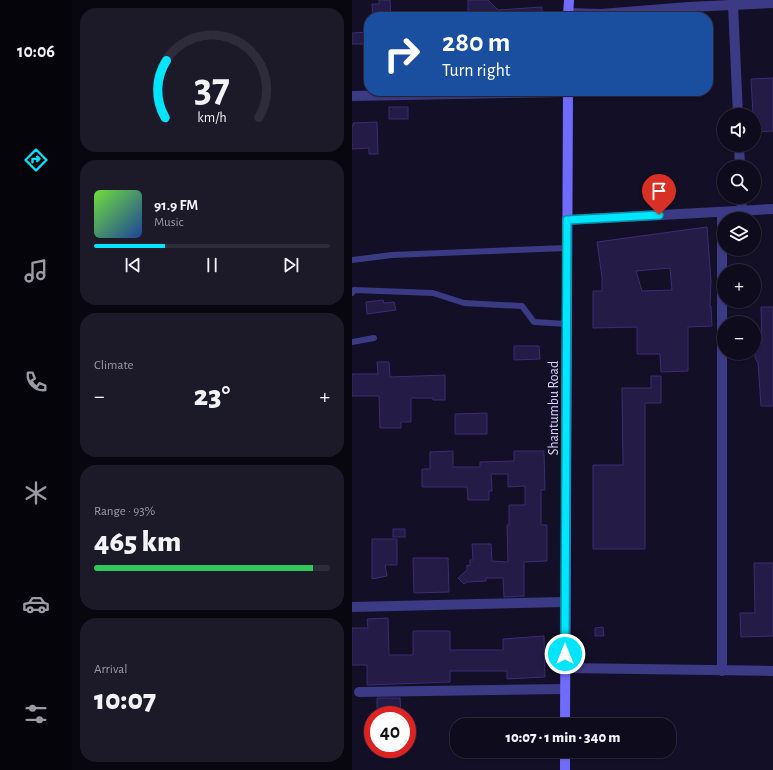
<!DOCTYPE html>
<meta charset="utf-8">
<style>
:root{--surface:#0e0b1c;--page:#1c1929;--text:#f1f3f6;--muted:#9b9ba3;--line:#2e2b3b;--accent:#00e5ff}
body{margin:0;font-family:"Alegreya Sans",sans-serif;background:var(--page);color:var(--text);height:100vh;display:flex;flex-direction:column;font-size:15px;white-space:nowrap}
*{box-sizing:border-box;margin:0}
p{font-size:13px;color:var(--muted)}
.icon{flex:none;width:22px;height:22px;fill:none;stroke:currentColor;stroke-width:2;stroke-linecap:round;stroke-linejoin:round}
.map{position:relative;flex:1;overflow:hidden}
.drawer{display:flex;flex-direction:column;gap:8px;padding:8px;background:#08060f;width:280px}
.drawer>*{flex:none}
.hud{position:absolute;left:12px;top:12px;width:349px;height:84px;border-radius:16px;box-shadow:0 1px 3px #0004,0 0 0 1px var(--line);background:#1a4fa0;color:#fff;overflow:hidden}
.controls{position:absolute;left:365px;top:108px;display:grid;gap:8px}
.controls a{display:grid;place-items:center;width:44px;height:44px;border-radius:50%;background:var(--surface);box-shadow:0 1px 3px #0004,0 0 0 1px var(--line);font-size:20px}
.speed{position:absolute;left:12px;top:706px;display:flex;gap:8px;font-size:20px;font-weight:700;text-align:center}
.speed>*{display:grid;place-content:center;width:52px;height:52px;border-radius:50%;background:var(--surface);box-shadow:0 1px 3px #0004,0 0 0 1px var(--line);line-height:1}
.speed .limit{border:6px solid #d22;background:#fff;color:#111}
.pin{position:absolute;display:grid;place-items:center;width:34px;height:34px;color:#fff;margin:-41px -17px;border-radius:50% 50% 50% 0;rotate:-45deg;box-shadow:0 0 4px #0007}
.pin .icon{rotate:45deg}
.me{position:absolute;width:44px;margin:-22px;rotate:0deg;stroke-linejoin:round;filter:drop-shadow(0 0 3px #0008)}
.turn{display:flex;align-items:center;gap:14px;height:84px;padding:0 12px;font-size:18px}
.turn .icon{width:52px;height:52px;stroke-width:2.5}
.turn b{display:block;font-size:28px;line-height:34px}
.big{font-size:30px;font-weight:800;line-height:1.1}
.drawer .card{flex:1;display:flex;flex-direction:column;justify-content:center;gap:6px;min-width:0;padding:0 14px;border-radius:16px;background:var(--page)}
.drawer .dial{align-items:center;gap:0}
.dial svg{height:104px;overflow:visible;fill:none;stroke:var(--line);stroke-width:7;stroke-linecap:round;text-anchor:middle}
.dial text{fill:var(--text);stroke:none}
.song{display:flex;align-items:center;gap:12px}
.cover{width:48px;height:48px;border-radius:6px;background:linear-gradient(135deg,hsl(100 70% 55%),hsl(220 70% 35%))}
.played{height:4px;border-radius:2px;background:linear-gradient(90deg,var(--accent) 30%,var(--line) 30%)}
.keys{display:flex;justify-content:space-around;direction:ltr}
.heat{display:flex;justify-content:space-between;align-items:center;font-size:22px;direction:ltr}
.charge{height:6px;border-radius:3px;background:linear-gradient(90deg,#34c759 93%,var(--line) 0)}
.trip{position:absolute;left:98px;top:718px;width:226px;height:40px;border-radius:16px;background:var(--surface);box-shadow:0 1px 3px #0004,0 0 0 1px var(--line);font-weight:800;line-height:40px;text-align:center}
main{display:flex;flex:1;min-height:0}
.menu{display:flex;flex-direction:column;width:72px;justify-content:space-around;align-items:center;background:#06040b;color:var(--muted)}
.menu .icon{width:28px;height:28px}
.menu .active{color:var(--accent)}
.menu b{font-size:18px;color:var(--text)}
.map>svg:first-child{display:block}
</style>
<main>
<nav class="menu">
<b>10:06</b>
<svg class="icon active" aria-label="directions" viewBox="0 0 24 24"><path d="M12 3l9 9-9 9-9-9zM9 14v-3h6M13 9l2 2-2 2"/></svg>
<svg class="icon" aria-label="music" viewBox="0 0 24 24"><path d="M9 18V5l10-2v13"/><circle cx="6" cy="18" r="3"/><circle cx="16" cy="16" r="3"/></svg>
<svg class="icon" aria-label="phone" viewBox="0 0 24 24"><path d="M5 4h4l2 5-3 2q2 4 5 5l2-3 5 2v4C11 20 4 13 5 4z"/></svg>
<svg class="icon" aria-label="climate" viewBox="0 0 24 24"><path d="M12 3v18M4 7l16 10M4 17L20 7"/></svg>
<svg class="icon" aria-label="car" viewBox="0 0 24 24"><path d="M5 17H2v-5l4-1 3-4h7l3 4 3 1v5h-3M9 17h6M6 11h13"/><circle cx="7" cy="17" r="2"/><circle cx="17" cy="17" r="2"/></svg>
<svg class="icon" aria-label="filters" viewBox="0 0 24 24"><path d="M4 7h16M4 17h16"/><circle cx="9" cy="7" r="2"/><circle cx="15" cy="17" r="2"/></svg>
</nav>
<section class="drawer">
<div class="card dial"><svg viewBox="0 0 100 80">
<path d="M14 69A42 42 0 1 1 86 69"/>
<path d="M14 69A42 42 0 0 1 15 25" stroke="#00e5ff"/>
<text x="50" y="56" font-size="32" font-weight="700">37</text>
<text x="50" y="72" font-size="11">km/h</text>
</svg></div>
<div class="card">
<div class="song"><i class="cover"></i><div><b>91.9 FM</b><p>Music</p></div></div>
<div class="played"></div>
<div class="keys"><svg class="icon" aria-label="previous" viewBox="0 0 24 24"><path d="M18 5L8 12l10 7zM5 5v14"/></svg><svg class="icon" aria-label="pause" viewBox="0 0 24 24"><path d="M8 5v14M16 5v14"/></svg><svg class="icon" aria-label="next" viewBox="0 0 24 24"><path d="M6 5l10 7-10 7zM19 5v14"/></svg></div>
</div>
<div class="card"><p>Climate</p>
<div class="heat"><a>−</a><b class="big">23°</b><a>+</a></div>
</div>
<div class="card"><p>Range · 93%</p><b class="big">465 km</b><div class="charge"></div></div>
<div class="card"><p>Arrival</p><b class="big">10:07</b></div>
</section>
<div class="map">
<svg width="421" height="770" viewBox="0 0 421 770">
<rect width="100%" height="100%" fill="#130f26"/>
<g fill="#241b47" stroke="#3b2d73" fill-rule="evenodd">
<polygon points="27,0 38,0 39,17 21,17 20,4 27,4"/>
<polygon points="116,0 136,0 146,10 190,7 190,17 116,17"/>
<polygon points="17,32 17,44 0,44 0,33"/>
<polygon points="421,78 421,131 402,132 399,79"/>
<rect x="37" y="107" width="19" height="12"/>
<polygon points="25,122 26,154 17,154 17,148 0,149 0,125 2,125 1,123"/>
<path d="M 355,227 L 359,281 L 358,306 L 359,306 L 360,326 L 336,327 L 336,371 L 309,372 L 308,354 L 285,354 L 285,327 L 241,328 L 241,291 L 250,291 L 250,277 L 245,242 ZM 318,268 L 320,290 L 290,291 L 284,271 Z"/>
<polygon points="31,300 32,303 42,302 44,310 15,314 14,302"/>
<polygon points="409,307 421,307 421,406 409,406 406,362 405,362 403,357 403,343 410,343"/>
<polygon points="162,346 187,346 188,359 162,360"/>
<polygon points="25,362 37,362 38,377 93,375 93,400 81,400 81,398 59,398 59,422 49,422 49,428 28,428 27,396 0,396 0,374 26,374"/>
<polygon points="299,376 309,376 309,403 293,403 293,549 241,549 241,465 271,465 270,388 299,388"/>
<polygon points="135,413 135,434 103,434 103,414"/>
<polygon points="101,451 101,467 128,467 128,462 162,461 162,451 192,451 193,490 189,490 189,525 195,525 195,561 172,562 172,596 152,597 151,578 134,578 134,581 115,582 112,584 106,578 115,570 115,565 118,566 118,560 121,560 120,544 139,544 140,561 156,562 155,525 157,525 157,505 173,505 173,486 156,487 156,474 139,474 140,491 137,491 137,500 116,500 115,487 70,487 70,469 78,469 78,452"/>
<rect x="41" y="529" width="12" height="8"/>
<polygon points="20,539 45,539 45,565 33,565 35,576 20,579"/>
<polygon points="61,558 96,558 97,592 62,593"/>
<polygon points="402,563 421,563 421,636 389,637 388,613 403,613"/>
<polygon points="36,618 37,655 61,655 61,631 98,631 98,650 151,650 151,639 192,636 193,677 155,679 155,671 98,671 98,682 15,685 15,665 0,665 0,628 16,628 15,619"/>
<polygon points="251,627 252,636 243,636 243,628"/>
<polygon points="25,698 48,698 49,715 25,715"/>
</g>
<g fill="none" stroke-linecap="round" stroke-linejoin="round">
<g stroke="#3d3a85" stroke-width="6">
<polyline points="0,260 40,255 215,248"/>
<polyline points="0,293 2,290 81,293 112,303 170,306 182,322 215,324"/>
<polyline points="0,342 22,338"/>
</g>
<g stroke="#3d3a85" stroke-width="10">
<polyline points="381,5 386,115"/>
<polyline points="216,13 249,14 336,7 421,3"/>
<polyline points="0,96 216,92"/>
<polyline points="387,145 388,167"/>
<polyline points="389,197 390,211"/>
<polyline points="215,220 421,209"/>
<polyline points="0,607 213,602"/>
<polyline points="213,668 421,671"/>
<polyline points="370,671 370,212"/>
<polyline points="7,692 212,689"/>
</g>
<g stroke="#6f6bff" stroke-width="10">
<polyline points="216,17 217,0"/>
<polyline points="213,725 216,91"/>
<polyline points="213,751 213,770"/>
</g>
</g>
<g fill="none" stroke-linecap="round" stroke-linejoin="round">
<g stroke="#0095a6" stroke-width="10">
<polyline id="route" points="213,654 215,220 307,215"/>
</g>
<use href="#route" stroke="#00e5ff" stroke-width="7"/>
</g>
<g text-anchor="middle" stroke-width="4" stroke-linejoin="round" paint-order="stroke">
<g font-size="14" fill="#d9d4ff" stroke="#130f26">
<text transform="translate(201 408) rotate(-90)" y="5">Shantumbu Road</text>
</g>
</g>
</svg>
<div class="controls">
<a><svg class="icon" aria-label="sound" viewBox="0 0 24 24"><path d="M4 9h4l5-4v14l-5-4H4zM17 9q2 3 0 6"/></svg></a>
<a><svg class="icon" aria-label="search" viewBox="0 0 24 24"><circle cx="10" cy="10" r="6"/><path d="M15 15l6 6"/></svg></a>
<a><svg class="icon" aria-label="layers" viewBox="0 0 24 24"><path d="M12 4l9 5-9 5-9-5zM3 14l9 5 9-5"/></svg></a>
<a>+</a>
<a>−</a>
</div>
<div class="speed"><div class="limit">40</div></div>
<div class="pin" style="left:307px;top:215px;background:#d93025"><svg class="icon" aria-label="arrive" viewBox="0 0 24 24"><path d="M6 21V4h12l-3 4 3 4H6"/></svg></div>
<svg class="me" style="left:213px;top:654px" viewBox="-20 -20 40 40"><circle r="17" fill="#00e5ff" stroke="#fff" stroke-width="3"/><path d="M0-11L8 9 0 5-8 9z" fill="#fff"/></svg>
<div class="trip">10:07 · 1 min · 340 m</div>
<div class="hud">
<div class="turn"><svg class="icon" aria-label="right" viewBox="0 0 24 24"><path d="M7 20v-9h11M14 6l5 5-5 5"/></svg><div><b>280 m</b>Turn right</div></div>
</div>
</div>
</main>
